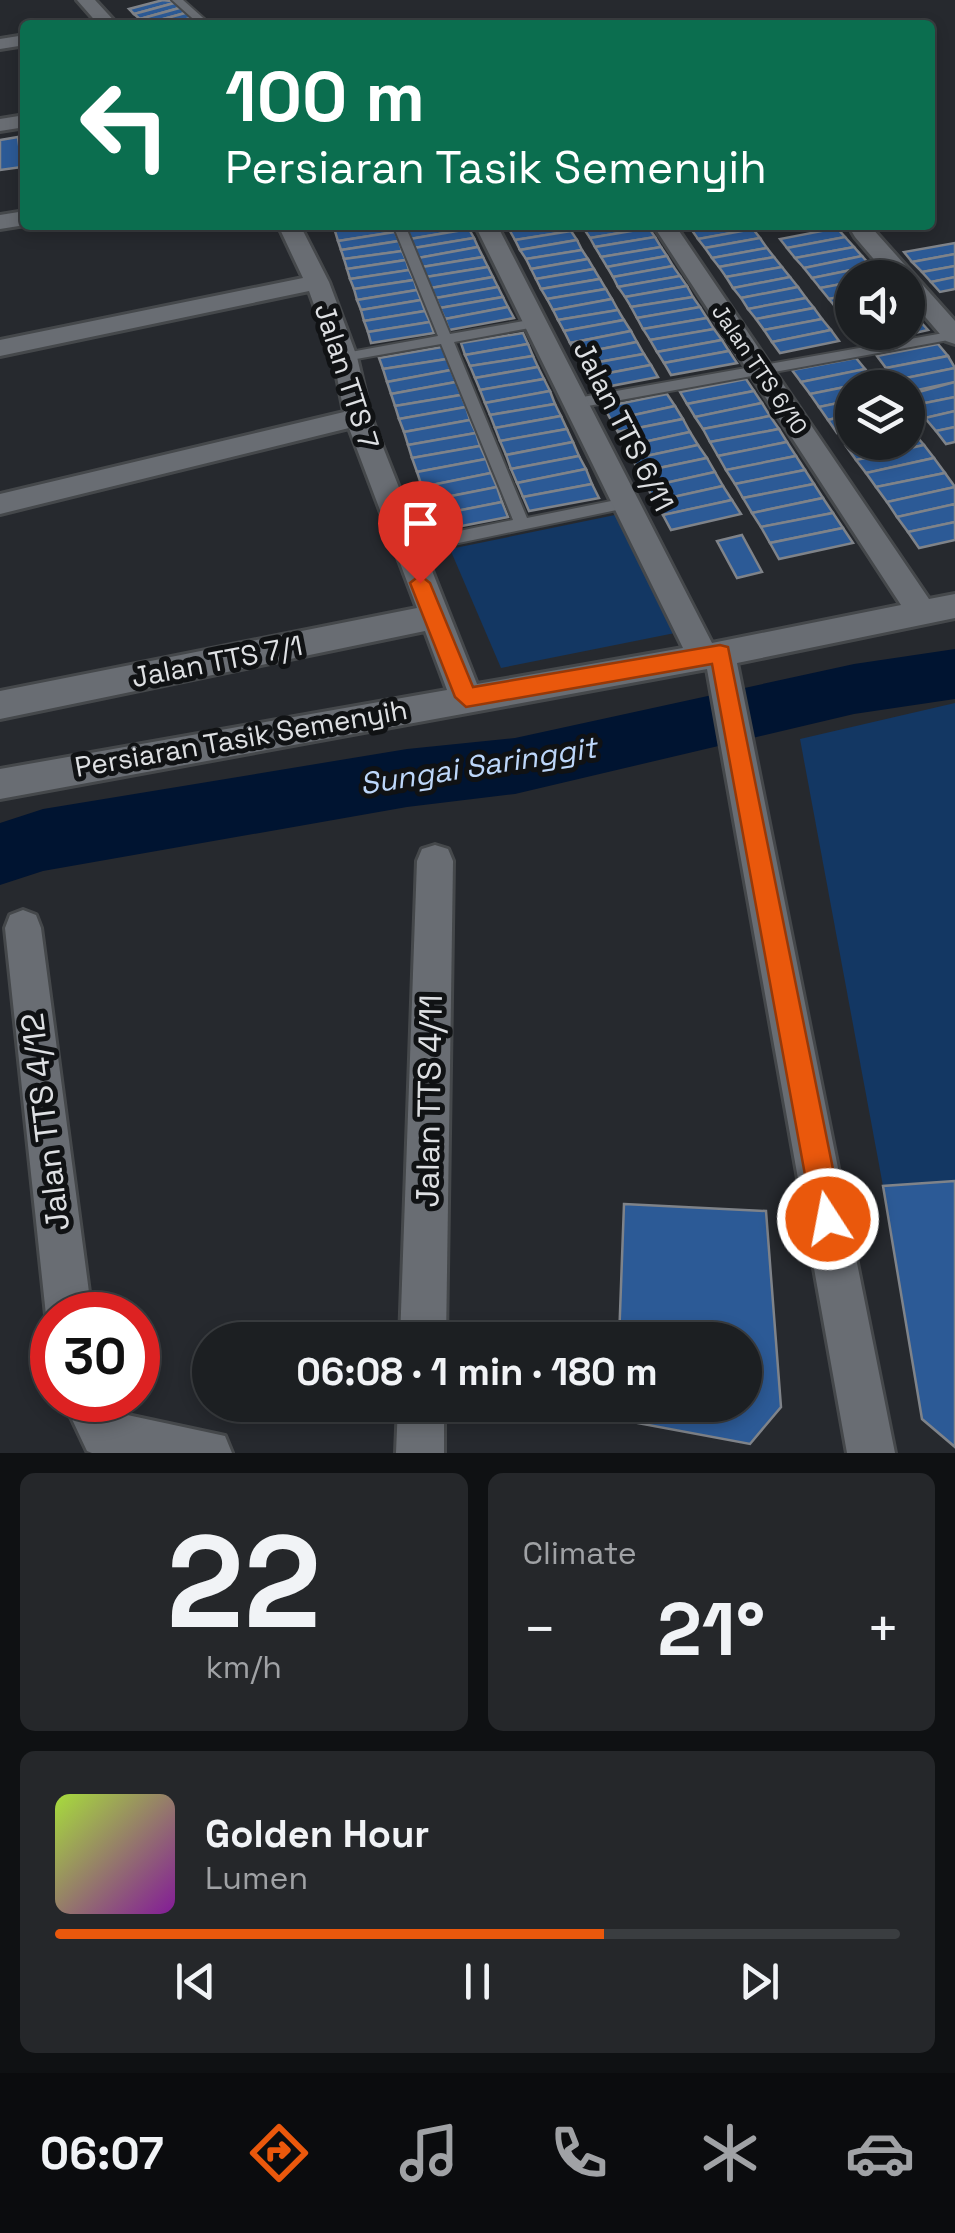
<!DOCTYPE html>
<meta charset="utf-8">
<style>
:root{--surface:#1c1f22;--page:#25272a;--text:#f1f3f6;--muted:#a0a2a5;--line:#3a3d40;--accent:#ea580c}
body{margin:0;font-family:"Space Grotesk",sans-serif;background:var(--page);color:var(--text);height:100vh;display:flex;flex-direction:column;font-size:38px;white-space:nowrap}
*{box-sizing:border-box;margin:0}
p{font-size:32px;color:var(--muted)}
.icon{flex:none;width:55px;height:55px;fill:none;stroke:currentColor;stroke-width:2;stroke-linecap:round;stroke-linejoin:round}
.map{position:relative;height:1453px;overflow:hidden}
.panel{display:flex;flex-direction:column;gap:20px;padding:20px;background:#0f1113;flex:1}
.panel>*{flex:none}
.top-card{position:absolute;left:20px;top:20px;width:915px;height:210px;border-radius:10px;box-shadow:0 5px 15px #0003,0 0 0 2px var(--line);background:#0b6e4f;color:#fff;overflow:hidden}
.fabs{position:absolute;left:835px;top:260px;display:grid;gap:20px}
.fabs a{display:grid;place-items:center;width:90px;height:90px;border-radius:50%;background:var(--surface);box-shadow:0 5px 15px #0003,0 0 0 2px var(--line);font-size:50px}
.speed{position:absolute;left:30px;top:1292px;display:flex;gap:20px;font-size:50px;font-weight:700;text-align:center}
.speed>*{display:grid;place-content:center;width:130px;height:130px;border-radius:50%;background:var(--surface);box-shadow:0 5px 15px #0003,0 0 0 2px var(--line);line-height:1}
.speed .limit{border:15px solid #d22;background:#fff;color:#111}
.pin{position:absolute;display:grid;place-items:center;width:85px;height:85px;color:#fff;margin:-102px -42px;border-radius:50% 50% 50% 0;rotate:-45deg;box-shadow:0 0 10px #0007}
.pin .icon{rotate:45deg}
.me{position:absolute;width:110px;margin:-55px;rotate:349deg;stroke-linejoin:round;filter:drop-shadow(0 0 8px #0008)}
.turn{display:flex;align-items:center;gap:35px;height:210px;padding:0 40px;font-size:45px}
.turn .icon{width:130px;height:130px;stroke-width:2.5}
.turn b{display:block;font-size:70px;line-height:85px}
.big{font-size:75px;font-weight:600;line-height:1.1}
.panel .card{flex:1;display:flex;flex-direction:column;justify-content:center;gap:15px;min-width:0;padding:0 35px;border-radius:15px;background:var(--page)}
.panel .dial{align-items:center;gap:0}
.dial b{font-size:130px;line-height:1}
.song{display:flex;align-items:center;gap:30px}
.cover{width:120px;height:120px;border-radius:15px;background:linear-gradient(135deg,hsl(80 70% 55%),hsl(290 70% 35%))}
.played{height:10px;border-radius:5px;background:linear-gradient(90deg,var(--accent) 65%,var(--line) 65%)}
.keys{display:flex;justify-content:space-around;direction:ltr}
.heat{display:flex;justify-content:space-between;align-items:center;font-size:55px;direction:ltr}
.panel .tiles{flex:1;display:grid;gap:20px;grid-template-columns:1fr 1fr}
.card:last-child{grid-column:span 2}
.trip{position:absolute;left:192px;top:1322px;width:570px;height:100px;border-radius:50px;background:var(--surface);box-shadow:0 5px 15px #0003,0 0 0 2px var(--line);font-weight:600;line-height:100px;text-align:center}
.tabs{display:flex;height:160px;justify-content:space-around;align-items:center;background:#0b0c0e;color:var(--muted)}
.tabs .icon{width:70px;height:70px}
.tabs .on{color:var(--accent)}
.tabs b{font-size:45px;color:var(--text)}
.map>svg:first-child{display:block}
</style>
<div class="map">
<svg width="955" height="1453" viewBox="0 0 955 1453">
<rect width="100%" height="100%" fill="#26292e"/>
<g fill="#133763">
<polygon points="615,515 675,633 501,668 450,549"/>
<polygon points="955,703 955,1181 883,1186 800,739"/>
</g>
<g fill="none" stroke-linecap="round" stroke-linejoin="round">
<polygon fill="#001431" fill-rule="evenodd" points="955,649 955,699 854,714 515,794 407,807 43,871 0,885 0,823 43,809 407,749 515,738 854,664"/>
</g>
<g fill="#2c5a96" stroke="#7f8389" stroke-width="2.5">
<polygon points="163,0 178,2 134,14 129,9"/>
<polygon points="178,2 183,7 140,19 134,14"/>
<polygon points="183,7 189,12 145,24 140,19"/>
<polygon points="189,12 194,17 165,25 145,24"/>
<polygon points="18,137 22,167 0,170 0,140"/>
<polygon points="392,225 395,232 338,241 335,231"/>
<polygon points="434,225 467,225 469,229 410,239 406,230"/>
<polygon points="548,225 568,225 571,231 515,240 510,231"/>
<polygon points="607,225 647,225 649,228 590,238 584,229"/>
<polygon points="715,225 749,225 753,229 698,239 691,229"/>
<polygon points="649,228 655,237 595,247 590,238"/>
<polygon points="837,228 845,237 787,248 780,239"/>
<polygon points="469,229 474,238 414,248 410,239"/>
<polygon points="753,229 760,238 705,248 698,239"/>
<polygon points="571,231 577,240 520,250 515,240"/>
<polygon points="395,232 399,241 341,250 338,241"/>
<polygon points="655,237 661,247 601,257 595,247"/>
<polygon points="845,237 854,247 795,258 787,248"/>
<polygon points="474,238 478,247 418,258 414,248"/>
<polygon points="760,238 767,248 712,258 705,248"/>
<polygon points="577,240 582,250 526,259 520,250"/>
<polygon points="399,241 402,251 344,259 341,250"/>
<polygon points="955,243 955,254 912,262 904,252"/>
<polygon points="478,247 483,257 422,267 418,258"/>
<polygon points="661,247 667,256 607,267 601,257"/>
<polygon points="854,247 862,256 804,268 795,258"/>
<polygon points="767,248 774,257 719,267 712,258"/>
<polygon points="582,250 588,259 531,269 526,259"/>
<polygon points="402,251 406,260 347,269 344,259"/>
<polygon points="955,254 955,266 922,272 912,262"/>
<polygon points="667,256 673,266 613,277 607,267"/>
<polygon points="862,256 871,266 812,278 804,268"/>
<polygon points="483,257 488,267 426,277 422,267"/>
<polygon points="774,257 782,267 726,277 719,267"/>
<polygon points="588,259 594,269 536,279 531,269"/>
<polygon points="406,260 409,270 350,279 347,269"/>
<polygon points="673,266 680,276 618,287 613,277"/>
<polygon points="871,266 880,277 852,278 852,282 820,288 812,278"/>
<polygon points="955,266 955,277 931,282 922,272"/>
<polygon points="488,267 493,277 431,288 426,277"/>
<polygon points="782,267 790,277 733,288 726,277"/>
<polygon points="594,269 600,279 541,289 536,279"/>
<polygon points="409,270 414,280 354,289 350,279"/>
<polygon points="680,276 687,286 625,297 618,287"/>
<polygon points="493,277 498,287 436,298 431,288"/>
<polygon points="790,277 798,287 741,298 733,288"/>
<polygon points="955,277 955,289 940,292 931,282"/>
<polygon points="600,279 606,289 547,299 541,289"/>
<polygon points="414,280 417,290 357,300 354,289"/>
<polygon points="852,282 852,294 829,299 820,288"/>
<polygon points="687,286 693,297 631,307 625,297"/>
<polygon points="498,287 503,297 440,308 436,298"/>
<polygon points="798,287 806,298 748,309 741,298"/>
<polygon points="606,289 612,299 553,310 547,299"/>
<polygon points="417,290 421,300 361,310 357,300"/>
<polygon points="852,294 852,307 838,310 829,299"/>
<polygon points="503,297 508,307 445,319 440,308"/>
<polygon points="693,297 700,307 637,318 631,307"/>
<polygon points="806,298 814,308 756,319 748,309"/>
<polygon points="612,299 618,310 558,320 553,310"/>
<polygon points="421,300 425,311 364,321 361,310"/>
<polygon points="508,307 514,318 449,330 445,319"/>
<polygon points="700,307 707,318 643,329 637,318"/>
<polygon points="814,308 822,319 764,330 756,319"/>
<polygon points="618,310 624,320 564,331 558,320"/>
<polygon points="425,311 430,322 368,332 364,321"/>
<polygon points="707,318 714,329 650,340 643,329"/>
<polygon points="822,319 831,330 772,342 764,330"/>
<polygon points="918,319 928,330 866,344 857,332 908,332 908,322"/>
<polygon points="624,320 631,331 570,343 564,331"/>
<polygon points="430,322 434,333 371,343 368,332"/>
<polygon points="714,329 722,340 657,352 650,340"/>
<polygon points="831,330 839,341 780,353 772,342"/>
<polygon points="631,331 637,342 576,354 570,343"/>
<polygon points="523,333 528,344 465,355 461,343"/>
<polygon points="722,340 729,351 664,363 657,352"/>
<polygon points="637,342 644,354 582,365 576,354"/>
<polygon points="528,344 533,356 470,366 465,355"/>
<polygon points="938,344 948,356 886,368 877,356"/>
<polygon points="442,347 447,359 383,369 379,358"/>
<polygon points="729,351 737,363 671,375 664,363"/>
<polygon points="644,354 651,365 588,377 582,365"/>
<polygon points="533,356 538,367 475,378 470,366"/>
<polygon points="948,356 955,368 896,380 886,368"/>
<polygon points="856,358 865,369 801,382 792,370"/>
<polygon points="447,359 451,370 387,382 383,369"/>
<polygon points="651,365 658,377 595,389 588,377"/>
<polygon points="538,367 544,379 480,390 475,378"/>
<polygon points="955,368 955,382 908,392 896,380"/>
<polygon points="865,369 875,381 810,394 801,382"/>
<polygon points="451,370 456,382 391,394 387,382"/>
<polygon points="544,379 550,391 485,403 480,390"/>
<polygon points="746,379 754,391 687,404 680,392"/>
<polygon points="875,381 879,388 852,388 852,400 819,407 810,394"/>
<polygon points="456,382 461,395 395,406 391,394"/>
<polygon points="955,382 955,397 915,405 908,395"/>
<polygon points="550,391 555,404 490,415 485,403"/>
<polygon points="754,391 762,403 695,417 687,404"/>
<polygon points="667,394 675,406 611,420 604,407"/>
<polygon points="461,395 466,407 399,419 395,406"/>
<polygon points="955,397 955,411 925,418 915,405"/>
<polygon points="852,400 852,414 828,420 819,407"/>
<polygon points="762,403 770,416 703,429 695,417"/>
<polygon points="555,404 561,416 495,428 490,415"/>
<polygon points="675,406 683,419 618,432 611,420"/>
<polygon points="466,407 470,420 404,432 399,419"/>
<polygon points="955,411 955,427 936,431 925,418"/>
<polygon points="852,414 852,429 837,433 828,420"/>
<polygon points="561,416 567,429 500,441 495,428"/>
<polygon points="770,416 779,429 710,442 703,429"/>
<polygon points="683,419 690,432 625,446 618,432"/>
<polygon points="470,420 476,433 408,445 404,432"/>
<polygon points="955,427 955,442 946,444 936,431"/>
<polygon points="567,429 573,442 506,455 500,441"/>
<polygon points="779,429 787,442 718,456 710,442"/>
<polygon points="690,432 698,445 632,459 625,446"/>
<polygon points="913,432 924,445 856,460 846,446 908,442 908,433"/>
<polygon points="476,433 480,446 412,458 408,445"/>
<polygon points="573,442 579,456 511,469 506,455"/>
<polygon points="787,442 796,456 726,470 718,456"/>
<polygon points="698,445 707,458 640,472 632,459"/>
<polygon points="924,445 934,458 866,473 856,460"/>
<polygon points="480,446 486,459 417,472 412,458"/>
<polygon points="579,456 586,469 517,483 511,469"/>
<polygon points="796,456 805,470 735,484 726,470"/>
<polygon points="707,458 715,472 647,487 640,472"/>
<polygon points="934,458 945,473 876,487 866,473"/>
<polygon points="486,459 491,473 422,487 417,472"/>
<polygon points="586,469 592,484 523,497 517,483"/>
<polygon points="805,470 814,484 743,498 735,484"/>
<polygon points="715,472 723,486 655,501 647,487"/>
<polygon points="491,473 497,487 426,501 422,487"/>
<polygon points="945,473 955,487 887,502 876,487"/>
<polygon points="592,484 599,498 529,511 523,497"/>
<polygon points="814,484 823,498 752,513 743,498"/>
<polygon points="723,486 732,500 663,515 655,501"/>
<polygon points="497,487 502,502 431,516 426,501"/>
<polygon points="955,487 955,504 897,517 887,502"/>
<polygon points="823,498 833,513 761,527 752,513"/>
<polygon points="732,500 741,514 671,530 663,515"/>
<polygon points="502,502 508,517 436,531 431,516"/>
<polygon points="955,504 955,522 908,532 897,517"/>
<polygon points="833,513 843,528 770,543 761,527"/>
<polygon points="955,522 955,540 919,548 908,532"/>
<polygon points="843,528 853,543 779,559 770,543"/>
<polygon points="742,535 762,572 737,578 717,541"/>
<polygon points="955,1181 955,1447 922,1419 883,1186"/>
<polygon points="624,1204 766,1211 781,1407 750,1444 616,1419 616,1405 745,1405 745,1340 619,1340"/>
</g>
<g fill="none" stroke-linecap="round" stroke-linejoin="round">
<g stroke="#45484b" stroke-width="4">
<g id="service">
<polygon points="172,0 183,0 211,25 200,25"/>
<polygon points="393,225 405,225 450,334 535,319 541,323 535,327 454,342 527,518 626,498 631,499 633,503 631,507 406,554 401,552 398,548 406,542 513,520 441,344 345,361 338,357 345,353 438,336"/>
<polygon points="955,331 954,339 577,408 570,403 577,398"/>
</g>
</g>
<g stroke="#45484b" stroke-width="6">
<g id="minor">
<polygon points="77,0 95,0 118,25 99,25"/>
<polygon points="25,35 25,45 0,49 0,39"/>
<polygon points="25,115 25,127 0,131 0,119"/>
<polygon points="25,211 25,225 0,229 0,215"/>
<polygon points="278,225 300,225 329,282 357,357 371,417 477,684 683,648 475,225 497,225 712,643 901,605 653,225 675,225 929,599 955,594 955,618 737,663 895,1453 847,1453 707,669 0,799 0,769 447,690 425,631 0,719 0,691 417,608 349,428 0,514 0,494 344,412 333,357 309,291 0,356 0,340 303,278"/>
<polygon points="863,225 871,227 955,321 955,344 946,341 908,297 908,278 890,278 855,237 852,232"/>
<polygon points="435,845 448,849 453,861 446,1340 400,1340 417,861 422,849"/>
<polygon points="23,910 36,915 41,928 92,1315 52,1315 52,1330 46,1315 5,928 10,915"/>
<polygon points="63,1400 112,1400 118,1413 225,1436 232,1453 92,1453 87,1451"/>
<polygon points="398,1405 444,1405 444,1453 396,1453"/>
</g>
</g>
<use href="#service" fill="#696d73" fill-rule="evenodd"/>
<use href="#minor" fill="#696d73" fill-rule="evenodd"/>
</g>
<polygon fill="#ea580c" stroke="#983908" stroke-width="2.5" points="420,575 430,583 473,687 720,645 728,647 843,1219 839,1230 828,1234 817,1230 813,1219 712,664 466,707 455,697 410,583"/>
<g text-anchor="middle" stroke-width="10" stroke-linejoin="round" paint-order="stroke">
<g font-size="22" fill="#dee0e3" stroke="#101214">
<text transform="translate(760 369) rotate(56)" y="8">Jalan TTS 6/10</text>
</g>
<g font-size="28" fill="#dee0e3" stroke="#101214">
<text transform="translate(347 376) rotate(72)" y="10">Jalan TTS 7</text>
<text transform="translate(624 426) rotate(63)" y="10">Jalan TTS 6/11</text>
<text transform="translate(217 661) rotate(-11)" y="10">Jalan TTS 7/1</text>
<text transform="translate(241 738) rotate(-10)" y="10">Persiaran Tasik Semenyih</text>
</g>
<g font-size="30" font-style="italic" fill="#bdd7fa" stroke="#101214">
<text transform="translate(478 766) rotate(-9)" y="10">Sungai Saringgit</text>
</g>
<g font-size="32" fill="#dee0e3" stroke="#101214">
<text transform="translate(429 1101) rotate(-89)" y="11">Jalan TTS 4/11</text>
<text transform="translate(45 1122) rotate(-97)" y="11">Jalan TTS 4/12</text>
</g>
</g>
</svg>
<div class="fabs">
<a><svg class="icon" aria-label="sound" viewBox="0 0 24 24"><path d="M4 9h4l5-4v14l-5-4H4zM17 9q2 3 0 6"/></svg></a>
<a><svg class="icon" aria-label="layers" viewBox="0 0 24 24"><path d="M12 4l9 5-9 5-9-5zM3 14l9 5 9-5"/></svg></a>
</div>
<div class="speed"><div class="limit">30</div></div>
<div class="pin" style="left:420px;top:583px;background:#d93025"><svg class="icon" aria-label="arrive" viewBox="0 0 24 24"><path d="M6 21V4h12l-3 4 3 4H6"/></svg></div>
<svg class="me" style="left:828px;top:1219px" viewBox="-20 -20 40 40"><circle r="17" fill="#ea580c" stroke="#fff" stroke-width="3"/><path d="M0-11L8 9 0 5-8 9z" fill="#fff"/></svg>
<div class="trip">06:08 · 1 min · 180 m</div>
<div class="top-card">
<div class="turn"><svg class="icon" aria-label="left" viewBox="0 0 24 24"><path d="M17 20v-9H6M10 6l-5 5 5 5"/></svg><div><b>100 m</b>Persiaran Tasik Semenyih</div></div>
</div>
</div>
<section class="panel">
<div class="tiles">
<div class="card dial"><b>22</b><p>km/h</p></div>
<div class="card"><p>Climate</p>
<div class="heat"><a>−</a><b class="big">21°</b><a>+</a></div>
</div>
<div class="card">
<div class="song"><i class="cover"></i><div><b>Golden Hour</b><p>Lumen</p></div></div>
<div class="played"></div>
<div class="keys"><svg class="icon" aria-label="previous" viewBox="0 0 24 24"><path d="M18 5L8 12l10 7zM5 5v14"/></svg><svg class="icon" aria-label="pause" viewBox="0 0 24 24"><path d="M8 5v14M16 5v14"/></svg><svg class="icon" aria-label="next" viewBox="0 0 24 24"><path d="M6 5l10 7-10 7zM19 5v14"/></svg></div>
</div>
</div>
</section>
<nav class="tabs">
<b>06:07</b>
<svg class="icon on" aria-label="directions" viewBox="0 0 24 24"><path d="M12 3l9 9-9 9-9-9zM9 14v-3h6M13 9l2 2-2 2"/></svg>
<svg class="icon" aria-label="music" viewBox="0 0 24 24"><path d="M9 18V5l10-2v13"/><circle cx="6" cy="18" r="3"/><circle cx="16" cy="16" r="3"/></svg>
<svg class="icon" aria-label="phone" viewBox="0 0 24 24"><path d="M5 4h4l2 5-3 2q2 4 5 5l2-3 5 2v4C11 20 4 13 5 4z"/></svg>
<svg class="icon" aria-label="climate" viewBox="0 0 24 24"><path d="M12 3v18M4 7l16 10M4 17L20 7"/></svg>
<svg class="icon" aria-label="car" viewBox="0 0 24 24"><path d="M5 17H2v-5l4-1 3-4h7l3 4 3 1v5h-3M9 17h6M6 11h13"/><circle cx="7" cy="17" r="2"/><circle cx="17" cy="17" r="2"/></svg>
</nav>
